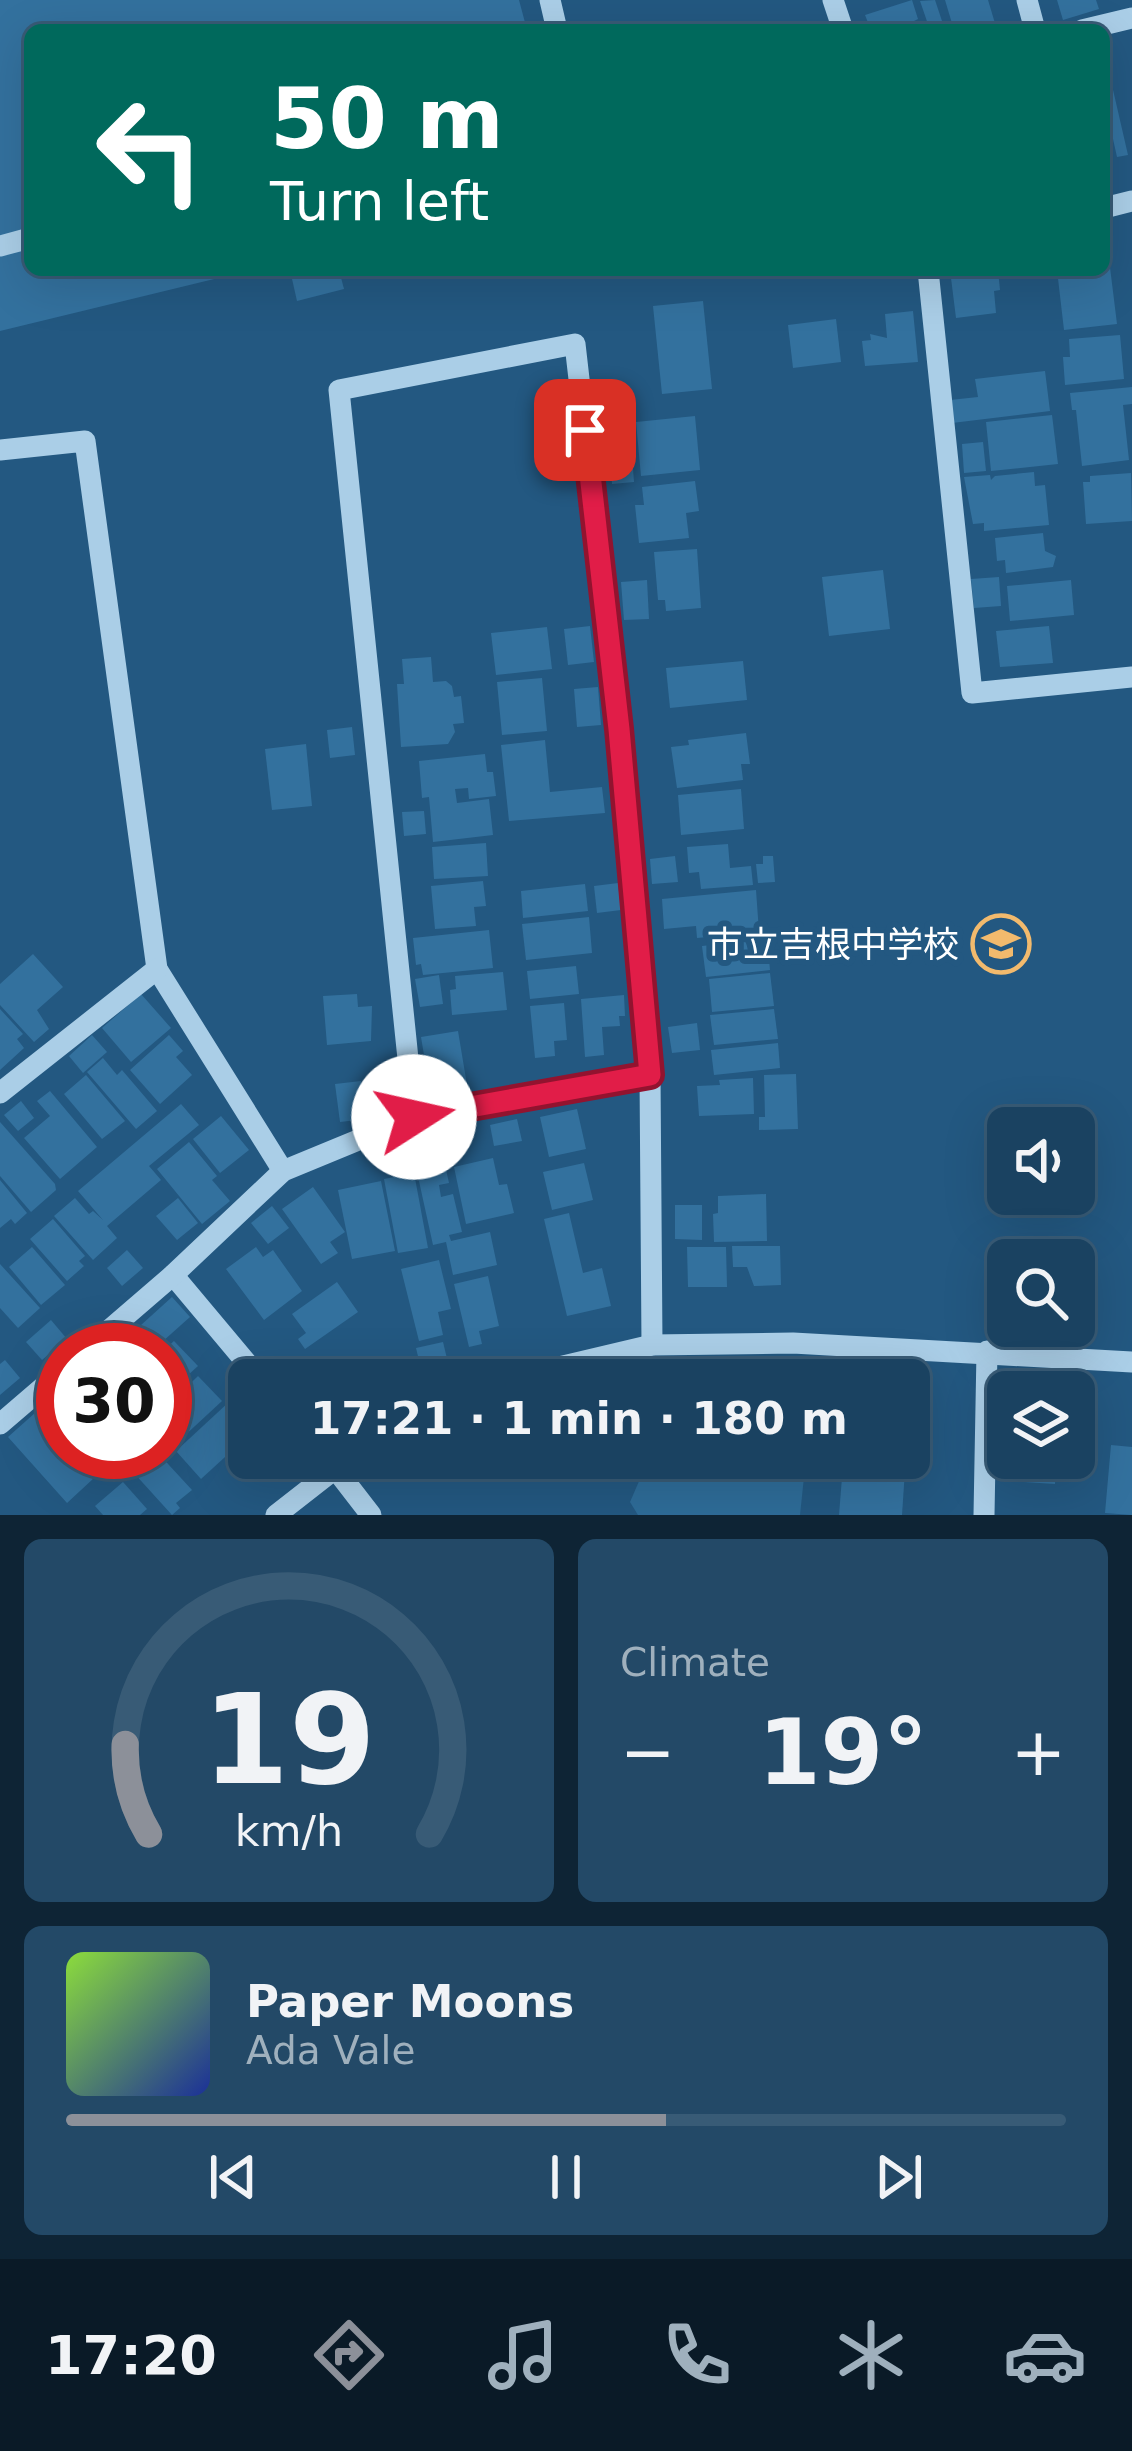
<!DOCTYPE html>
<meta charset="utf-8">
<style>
:root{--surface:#1a4261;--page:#234967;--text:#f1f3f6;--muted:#9fb0bd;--line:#385b76;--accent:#8c9099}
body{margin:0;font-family:"DejaVu Sans","Noto Sans JP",sans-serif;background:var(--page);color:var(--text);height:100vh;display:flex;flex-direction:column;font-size:45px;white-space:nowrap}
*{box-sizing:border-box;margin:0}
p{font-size:39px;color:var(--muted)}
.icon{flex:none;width:66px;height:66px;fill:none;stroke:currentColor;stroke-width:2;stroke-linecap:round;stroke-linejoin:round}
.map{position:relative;height:1515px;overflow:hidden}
.sheet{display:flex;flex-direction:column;gap:24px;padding:24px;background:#0e2435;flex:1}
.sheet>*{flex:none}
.hud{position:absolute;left:24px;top:24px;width:1086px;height:252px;border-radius:18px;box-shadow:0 12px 48px #0002,0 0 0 3px var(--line);background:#00695c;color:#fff;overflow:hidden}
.buttons{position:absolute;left:987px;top:1107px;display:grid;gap:24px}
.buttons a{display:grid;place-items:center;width:108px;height:108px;border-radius:18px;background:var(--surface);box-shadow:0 12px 48px #0002,0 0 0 3px var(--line);font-size:60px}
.speed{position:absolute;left:36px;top:1323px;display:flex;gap:24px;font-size:60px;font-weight:700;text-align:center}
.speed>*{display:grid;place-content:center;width:156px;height:156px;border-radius:50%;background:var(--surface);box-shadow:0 12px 48px #0002,0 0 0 3px var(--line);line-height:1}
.speed .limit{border:18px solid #d22;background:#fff;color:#111}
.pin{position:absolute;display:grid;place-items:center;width:102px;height:102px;color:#fff;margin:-51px;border-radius:24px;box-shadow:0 6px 18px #0006}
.me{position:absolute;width:132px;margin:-66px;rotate:80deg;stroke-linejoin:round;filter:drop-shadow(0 0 9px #0008)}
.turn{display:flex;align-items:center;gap:42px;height:252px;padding:0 48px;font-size:54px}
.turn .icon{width:156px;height:156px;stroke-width:2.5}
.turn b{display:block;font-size:84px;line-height:102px}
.big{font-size:90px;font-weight:700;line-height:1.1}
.sheet .card{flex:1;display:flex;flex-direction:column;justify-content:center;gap:18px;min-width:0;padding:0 42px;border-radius:18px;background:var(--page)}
.sheet .dial{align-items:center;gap:0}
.dial svg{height:312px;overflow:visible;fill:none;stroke:var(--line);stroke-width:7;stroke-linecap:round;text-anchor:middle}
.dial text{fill:var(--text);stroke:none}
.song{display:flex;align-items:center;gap:36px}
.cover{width:144px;height:144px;border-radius:18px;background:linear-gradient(135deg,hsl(90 70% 55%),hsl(230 70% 35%))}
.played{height:12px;border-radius:6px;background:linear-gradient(90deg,var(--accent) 60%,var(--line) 60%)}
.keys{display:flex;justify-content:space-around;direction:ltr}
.heat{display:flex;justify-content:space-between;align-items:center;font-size:66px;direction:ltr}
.sheet .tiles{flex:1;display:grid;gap:24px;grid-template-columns:1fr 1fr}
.card:last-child{grid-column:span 2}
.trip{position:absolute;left:228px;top:1359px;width:702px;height:120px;border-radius:18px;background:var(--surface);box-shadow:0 12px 48px #0002,0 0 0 3px var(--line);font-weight:700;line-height:120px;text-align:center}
.tab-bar{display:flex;height:192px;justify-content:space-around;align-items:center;background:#0a1a27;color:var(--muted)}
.tab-bar .icon{width:84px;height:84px}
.tab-bar .active{color:var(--accent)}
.tab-bar b{font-size:54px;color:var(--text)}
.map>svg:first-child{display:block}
</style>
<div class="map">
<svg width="1132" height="1515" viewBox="0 0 1132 1515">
<rect width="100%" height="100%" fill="#235881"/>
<polygon fill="#2e6c98" points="686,1458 806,1458 800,1515 638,1515 630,1502 640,1479"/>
<g fill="#33719e">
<polygon points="0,0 519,0 527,30 30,30 30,270 243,272 0,331"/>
<polygon points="912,0 918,19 910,23 912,30 871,30 865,15"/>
<polygon points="935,0 945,30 930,30 920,1"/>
<polygon points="945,0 988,0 997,30 954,30"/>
<polygon points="1057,0 1096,0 1099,9 1063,20"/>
<polygon points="1108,68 1128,155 1117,157 1113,139 1104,141 1104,69"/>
<polygon points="1107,243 1117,324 1064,330 1057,270 1104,270"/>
<polygon points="290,270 339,270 344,289 297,301"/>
<polygon points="950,270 998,270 1000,290 994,291 996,313 956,318"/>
<polygon points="703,301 712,389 662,394 653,306"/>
<polygon points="913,311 918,362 865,366 862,341 871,340 870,334 887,338 885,314"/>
<polygon points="836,319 841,362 793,368 788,325"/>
<polygon points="1120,335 1124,379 1065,385 1063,357 1070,357 1069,339"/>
<polygon points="1045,371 1050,411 952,423 950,400 978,397 975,379"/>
<polygon points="1132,387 1132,404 1123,405 1129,460 1082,466 1076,410 1072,410 1070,393"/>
<polygon points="1052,415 1058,464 991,471 986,422"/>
<polygon points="695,416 700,470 641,476 636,422"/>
<polygon points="630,429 634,482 612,484 608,431"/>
<polygon points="983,442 986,471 964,473 962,444"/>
<polygon points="1034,472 1035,486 1045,485 1049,525 984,531 984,523 973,524 964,477 990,475 991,480 995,476"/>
<polygon points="1131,473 1132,521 1086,524 1083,482 1090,482 1090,476"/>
<polygon points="695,481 699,511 686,513 689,538 639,543 635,505 644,505 642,487"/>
<polygon points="1043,533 1045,551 1056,556 1053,567 1006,573 1005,560 997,561 995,538"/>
<polygon points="697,549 701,608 666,611 665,600 658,600 654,552"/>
<polygon points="883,570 890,629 829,636 822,577"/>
<polygon points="999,577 1001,606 974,608 971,579"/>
<polygon points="647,580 649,619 624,620 621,582"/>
<polygon points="1071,580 1074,615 1010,621 1007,586"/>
<polygon points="590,626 594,662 568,665 564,629"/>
<polygon points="1049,626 1053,663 1000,667 996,631"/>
<polygon points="547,627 552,669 496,675 491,633"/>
<polygon points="431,657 433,682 446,681 452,686 454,697 461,696 464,723 453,724 455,732 448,744 401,747 397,684 404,684 402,659"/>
<polygon points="743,661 747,700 670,708 666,668"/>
<polygon points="542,678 547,731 502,735 497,682"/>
<polygon points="598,687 601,725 577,727 574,689"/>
<polygon points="352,727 355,755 330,758 327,730"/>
<polygon points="746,733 750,764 741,764 743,780 677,788 671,747 689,745 688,740"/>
<polygon points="545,740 550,792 602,787 605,813 509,821 501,745"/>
<polygon points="306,744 312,806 272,810 265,749"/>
<polygon points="485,754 487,772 493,772 496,796 469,799 468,788 455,789 457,803 489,799 493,835 433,842 429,797 422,798 419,761"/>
<polygon points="741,789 744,829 681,835 678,795"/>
<polygon points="424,811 426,834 404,836 402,812"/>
<polygon points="486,843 488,876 434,879 432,847"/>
<polygon points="728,844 730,868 751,866 753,885 701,889 699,872 689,873 687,847"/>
<polygon points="675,856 678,882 652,884 650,859"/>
<polygon points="763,856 773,856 775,882 758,883 756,864 763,864"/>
<polygon points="483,881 486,906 474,907 476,926 435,929 431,886"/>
<polygon points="618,883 621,910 597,913 594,886"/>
<polygon points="585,884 588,911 523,918 521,891"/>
<polygon points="756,890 759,932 697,938 696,926 664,929 662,899"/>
<polygon points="589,917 592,953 526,960 522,924"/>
<polygon points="489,930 493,968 423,975 421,964 416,965 413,938"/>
<polygon points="767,939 770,970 706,977 702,946"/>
<polygon points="33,954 63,987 37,1010 49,1029 34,1042 0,1005 0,984"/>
<polygon points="576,966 579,994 530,999 527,971"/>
<polygon points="503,972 507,1010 452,1015 450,990 456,989 455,976"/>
<polygon points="770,973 774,1006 712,1012 709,979"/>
<polygon points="439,975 443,1004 420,1007 415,979"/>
<polygon points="141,994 171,1028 131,1062 102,1028"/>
<polygon points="357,994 358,1007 372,1006 371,1041 327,1045 323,996"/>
<polygon points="624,995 625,1016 619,1016 620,1026 602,1027 604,1055 585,1057 581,999"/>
<polygon points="564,1003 567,1040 554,1041 555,1056 535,1058 530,1006"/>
<polygon points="0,1009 23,1034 17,1039 24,1048 0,1070"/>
<polygon points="774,1009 778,1039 714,1045 710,1015"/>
<polygon points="697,1023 700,1050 672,1053 668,1027"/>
<polygon points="458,1031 467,1085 430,1091 421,1037"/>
<polygon points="92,1035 107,1052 83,1073 69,1056"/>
<polygon points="169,1035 183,1051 176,1057 192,1075 160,1104 130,1070"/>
<polygon points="778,1043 780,1068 714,1075 711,1050"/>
<polygon points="103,1058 117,1075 122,1070 157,1111 136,1129 87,1072"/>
<polygon points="796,1074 798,1129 759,1130 759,1117 765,1117 764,1075"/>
<polygon points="86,1075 125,1121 102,1139 64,1094"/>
<polygon points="753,1078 754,1114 699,1116 697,1086 720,1085 719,1080"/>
<polygon points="361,1081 366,1119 340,1122 335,1084"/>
<polygon points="50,1091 97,1147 60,1179 24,1138 50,1116 37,1101"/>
<polygon points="21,1101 34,1118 18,1131 4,1115"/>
<polygon points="181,1104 199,1125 149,1166 161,1180 107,1226 117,1238 93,1260 54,1216 75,1198 89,1214 93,1211 103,1220 78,1191"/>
<polygon points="577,1109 586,1149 549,1157 540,1117"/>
<polygon points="221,1116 249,1150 220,1173 193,1139"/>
<polygon points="517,1119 522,1141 494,1146 490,1125"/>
<polygon points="0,1122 55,1184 56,1190 31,1212 0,1176"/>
<polygon points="189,1142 217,1176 212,1180 230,1201 202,1224 157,1169"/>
<polygon points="493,1158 499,1185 507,1184 514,1213 466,1224 454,1167"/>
<polygon points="584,1163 593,1200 552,1210 543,1172"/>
<polygon points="445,1165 449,1183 439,1185 441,1197 453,1194 462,1232 449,1235 451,1241 490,1232 497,1265 453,1275 446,1242 433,1245 417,1172"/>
<polygon points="414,1173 428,1248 398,1253 384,1179"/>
<polygon points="0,1180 27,1213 15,1224 11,1219 0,1228"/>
<polygon points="381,1181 395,1251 352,1259 338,1190"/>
<polygon points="313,1187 345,1232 330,1242 338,1253 321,1264 282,1209"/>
<polygon points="766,1194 767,1241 714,1242 713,1214 718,1213 718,1196"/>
<polygon points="178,1198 198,1223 177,1240 156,1216"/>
<polygon points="675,1205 702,1205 702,1240 675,1239"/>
<polygon points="272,1206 289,1228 268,1244 251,1223"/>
<polygon points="569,1213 583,1273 602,1268 611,1306 567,1316 544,1219"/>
<polygon points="53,1219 85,1256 79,1261 84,1266 67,1281 30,1239"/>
<polygon points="732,1246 780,1246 781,1285 754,1286 747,1267 733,1267"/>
<polygon points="32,1247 65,1285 41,1305 9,1267"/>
<polygon points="256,1247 263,1257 273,1250 302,1291 264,1320 226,1269"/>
<polygon points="687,1247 726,1247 727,1287 688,1287"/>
<polygon points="127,1250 143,1268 122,1286 107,1268"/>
<polygon points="439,1260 451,1309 438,1312 443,1335 419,1341 401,1269"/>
<polygon points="0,1264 40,1308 18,1328 0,1308"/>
<polygon points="488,1276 499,1326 479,1331 482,1344 469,1347 454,1284"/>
<polygon points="337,1282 358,1312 305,1349 298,1339 306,1333 292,1314"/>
<polygon points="172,1297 190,1317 153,1350 144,1350 130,1335"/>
<polygon points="51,1320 67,1339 42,1360 26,1342"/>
<polygon points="174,1341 198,1366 165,1396 165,1349"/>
<polygon points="443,1342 449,1367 422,1373 416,1348"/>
<polygon points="5,1360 20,1378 0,1395 0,1364"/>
<polygon points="846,1364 871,1367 870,1380 844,1380"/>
<polygon points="198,1376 222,1401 181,1439 165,1425 165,1408"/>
<polygon points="243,1389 249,1395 249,1435 201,1479 176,1451"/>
<polygon points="45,1404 63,1424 63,1452 88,1452 92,1456 82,1465 94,1478 67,1503 8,1437"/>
<polygon points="1111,1445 1132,1447 1132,1515 1105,1513"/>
<polygon points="157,1452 192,1490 176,1503 180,1508 172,1515 133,1472"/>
<polygon points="1011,1458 1057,1458 1055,1484 1009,1481"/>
<polygon points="843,1465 905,1470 902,1515 839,1515"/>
<polygon points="123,1482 147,1509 140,1515 103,1515 95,1506"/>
</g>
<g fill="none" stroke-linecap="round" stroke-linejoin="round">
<g stroke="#aacee7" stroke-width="21">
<polyline points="550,0 557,30"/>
<polyline points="833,0 843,30"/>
<polyline points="1027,0 1035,30"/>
<polyline points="1082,30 1132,18"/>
<polyline points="1104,208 1132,201"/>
<polyline points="0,246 30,238"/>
<polyline points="928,270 972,693 1132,677"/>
<polyline points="0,450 85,441 157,969 283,1171"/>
<polyline points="0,1093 157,969"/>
<polyline points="414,1117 339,390 575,344 619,729 650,1074 652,1345"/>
<polyline points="173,1275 261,1380"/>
<polyline points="86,1350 173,1275 283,1171 414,1117 650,1074"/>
<polyline points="504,1380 652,1345 793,1343 1132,1362"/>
<polyline points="0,1424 63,1370"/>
<polyline points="327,1458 371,1515"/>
<polyline points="276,1515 349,1458"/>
<polyline points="984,1515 987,1351"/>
</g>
</g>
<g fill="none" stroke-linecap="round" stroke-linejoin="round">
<g stroke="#92132f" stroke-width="30">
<polyline id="route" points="414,1117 650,1075 619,729 585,430"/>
</g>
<use href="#route" stroke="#e11d48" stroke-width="21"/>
</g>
<defs>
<g id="school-ring" transform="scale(3)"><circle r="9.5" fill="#235881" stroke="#f2ba6d" stroke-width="1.5"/><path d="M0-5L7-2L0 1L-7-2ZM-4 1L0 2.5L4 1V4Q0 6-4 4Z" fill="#f2ba6d"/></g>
</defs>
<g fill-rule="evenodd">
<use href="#school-ring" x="1001" y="944"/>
</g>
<g text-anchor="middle" stroke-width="12" stroke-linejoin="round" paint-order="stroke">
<g font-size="36" fill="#fff" stroke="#235881" text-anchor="end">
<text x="959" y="957">市立吉根中学校</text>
</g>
</g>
</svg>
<div class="buttons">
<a><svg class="icon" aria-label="sound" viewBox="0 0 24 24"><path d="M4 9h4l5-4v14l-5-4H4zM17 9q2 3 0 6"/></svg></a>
<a><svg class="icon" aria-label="search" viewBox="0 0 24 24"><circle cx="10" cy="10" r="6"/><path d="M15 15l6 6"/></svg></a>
<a><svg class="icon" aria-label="layers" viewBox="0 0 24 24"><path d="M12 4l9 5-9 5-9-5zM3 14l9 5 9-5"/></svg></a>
</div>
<div class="speed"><div class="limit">30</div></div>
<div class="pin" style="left:585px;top:430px;background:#d93025"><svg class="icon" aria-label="arrive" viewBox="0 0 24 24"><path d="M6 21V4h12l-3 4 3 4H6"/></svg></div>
<svg class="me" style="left:414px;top:1117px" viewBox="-20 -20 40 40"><circle r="19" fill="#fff"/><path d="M0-13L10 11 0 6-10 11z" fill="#e11d48"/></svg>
<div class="trip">17:21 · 1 min · 180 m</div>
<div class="hud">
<div class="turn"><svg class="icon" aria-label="left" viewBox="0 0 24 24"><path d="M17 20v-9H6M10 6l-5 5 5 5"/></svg><div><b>50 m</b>Turn left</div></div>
</div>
</div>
<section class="sheet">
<div class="tiles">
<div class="card dial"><svg viewBox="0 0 100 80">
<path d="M14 69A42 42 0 1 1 86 69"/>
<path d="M14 69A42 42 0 0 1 8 46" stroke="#8c9099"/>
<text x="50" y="56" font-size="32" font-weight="700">19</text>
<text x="50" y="72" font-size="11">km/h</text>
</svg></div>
<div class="card"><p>Climate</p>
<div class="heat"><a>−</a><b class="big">19°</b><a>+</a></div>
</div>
<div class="card">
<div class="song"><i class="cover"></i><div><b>Paper Moons</b><p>Ada Vale</p></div></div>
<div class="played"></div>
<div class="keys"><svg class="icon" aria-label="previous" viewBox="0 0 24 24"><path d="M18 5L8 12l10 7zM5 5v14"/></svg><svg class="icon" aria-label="pause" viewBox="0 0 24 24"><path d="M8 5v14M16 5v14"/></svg><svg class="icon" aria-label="next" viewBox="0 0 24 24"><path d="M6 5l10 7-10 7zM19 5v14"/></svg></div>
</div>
</div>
</section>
<nav class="tab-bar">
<b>17:20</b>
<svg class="icon active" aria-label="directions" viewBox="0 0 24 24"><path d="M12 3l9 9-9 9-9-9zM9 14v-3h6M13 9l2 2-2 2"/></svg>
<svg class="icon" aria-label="music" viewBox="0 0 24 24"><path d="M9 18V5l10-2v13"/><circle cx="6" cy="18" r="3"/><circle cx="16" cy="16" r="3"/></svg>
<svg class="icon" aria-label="phone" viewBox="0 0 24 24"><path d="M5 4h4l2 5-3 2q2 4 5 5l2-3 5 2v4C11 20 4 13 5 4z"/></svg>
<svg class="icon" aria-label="climate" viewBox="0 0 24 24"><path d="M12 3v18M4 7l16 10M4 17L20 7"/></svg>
<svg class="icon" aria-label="car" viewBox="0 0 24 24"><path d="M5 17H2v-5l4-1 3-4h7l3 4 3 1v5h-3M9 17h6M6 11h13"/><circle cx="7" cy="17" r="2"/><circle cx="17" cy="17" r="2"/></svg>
</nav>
